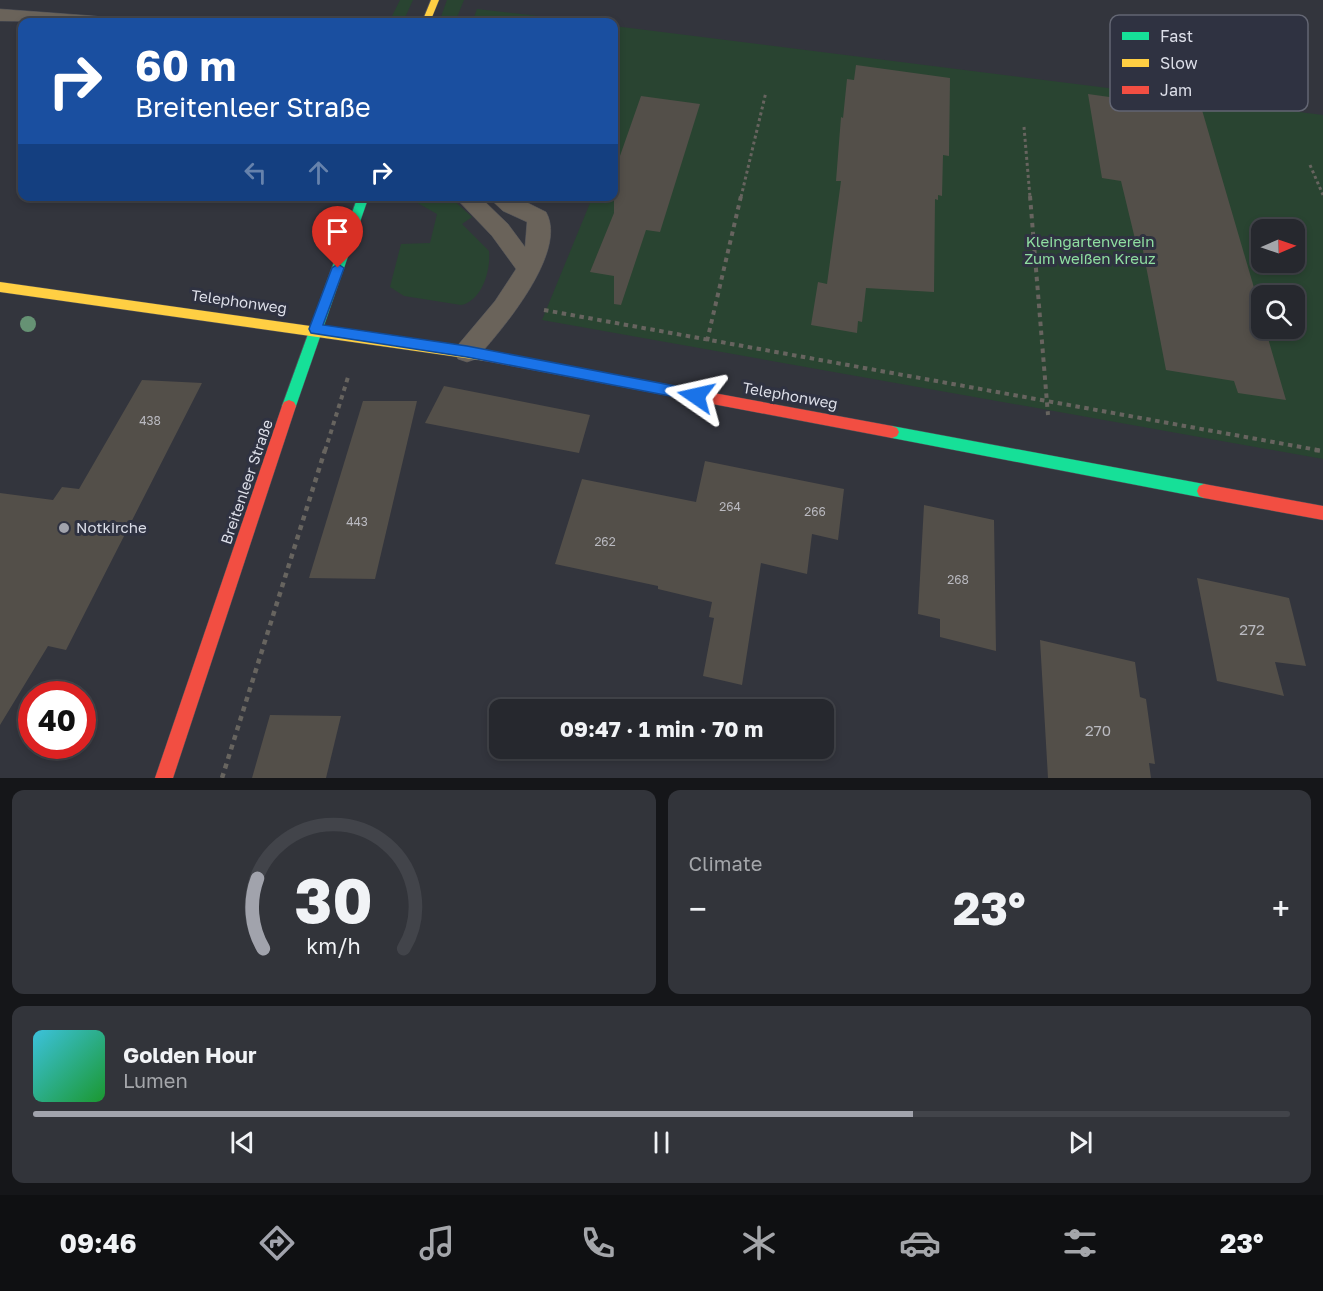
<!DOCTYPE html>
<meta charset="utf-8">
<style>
:root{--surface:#26282e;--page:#32343a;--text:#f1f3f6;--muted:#a4a6aa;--line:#42444a;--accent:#a1a3ac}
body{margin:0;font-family:"Golos Text",sans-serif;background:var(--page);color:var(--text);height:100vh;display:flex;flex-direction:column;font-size:22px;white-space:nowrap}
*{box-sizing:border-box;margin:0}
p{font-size:20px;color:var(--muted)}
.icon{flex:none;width:33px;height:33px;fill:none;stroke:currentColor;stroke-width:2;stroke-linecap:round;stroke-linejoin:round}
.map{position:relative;height:778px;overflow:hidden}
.side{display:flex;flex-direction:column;gap:12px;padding:12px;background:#151619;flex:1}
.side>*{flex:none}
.banner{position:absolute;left:18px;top:18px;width:600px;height:183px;border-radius:12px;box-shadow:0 3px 9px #0003,0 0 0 2px var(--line);background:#1a4fa0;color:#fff;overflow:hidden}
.needle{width:39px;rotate:88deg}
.controls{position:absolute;left:1251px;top:219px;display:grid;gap:12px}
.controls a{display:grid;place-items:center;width:54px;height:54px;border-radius:12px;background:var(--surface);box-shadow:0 3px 9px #0003,0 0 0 2px var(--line);font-size:30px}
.speed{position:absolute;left:18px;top:681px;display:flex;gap:12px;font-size:30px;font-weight:700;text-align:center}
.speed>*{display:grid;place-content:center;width:78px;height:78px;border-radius:50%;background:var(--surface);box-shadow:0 3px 9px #0003,0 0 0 2px var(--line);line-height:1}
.speed .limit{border:9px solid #d22;background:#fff;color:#111}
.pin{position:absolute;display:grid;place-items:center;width:51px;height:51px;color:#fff;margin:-62px -26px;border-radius:50% 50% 50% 0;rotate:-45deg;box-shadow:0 0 6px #0007}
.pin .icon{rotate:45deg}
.me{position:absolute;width:66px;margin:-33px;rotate:281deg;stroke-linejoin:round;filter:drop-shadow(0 0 4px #0008)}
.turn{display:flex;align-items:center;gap:21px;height:126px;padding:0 18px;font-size:27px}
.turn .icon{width:78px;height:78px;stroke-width:2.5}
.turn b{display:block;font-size:42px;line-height:51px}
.lanes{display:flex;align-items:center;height:57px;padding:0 18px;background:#0003;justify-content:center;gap:30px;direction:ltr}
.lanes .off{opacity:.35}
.big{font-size:45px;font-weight:700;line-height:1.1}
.side .widget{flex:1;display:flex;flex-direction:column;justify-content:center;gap:9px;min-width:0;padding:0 21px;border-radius:12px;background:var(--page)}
.side .dial{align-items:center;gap:0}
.dial svg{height:156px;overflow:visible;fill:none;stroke:var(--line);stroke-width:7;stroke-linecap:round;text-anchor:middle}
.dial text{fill:var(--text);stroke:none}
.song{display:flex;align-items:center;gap:18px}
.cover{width:72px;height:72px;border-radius:9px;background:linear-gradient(135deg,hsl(190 70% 55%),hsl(130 70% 35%))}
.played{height:6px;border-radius:3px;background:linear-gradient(90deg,var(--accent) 70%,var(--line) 70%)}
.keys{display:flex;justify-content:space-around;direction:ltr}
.heat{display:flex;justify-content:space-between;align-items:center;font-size:33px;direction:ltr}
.side .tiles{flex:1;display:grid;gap:12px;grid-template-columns:1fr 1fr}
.widget:last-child{grid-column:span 2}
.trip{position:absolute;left:489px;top:699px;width:345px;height:60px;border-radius:12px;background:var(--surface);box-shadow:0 3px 9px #0003,0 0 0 2px var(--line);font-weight:700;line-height:60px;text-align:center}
.tab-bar{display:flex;height:96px;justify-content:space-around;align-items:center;background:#0f1012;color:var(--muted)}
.tab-bar .icon{width:42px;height:42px}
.tab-bar .active{color:var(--accent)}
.tab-bar b{font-size:27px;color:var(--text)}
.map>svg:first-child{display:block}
</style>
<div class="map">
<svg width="1323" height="778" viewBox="0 0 1323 778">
<rect width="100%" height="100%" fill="#33353d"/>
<g fill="#294431" fill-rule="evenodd">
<polygon points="400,0 413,0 403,22 389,22"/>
<polygon points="447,0 464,0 455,22 439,22"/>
<polygon points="477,9 590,22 472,22"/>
<path d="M 614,26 L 1323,115 L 1323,459 L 542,320 L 590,203 L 566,197 L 614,196 ZM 1262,230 L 1294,230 L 1294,262 L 1262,262 ZM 1262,296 L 1294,296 L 1294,328 L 1262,328 Z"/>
<path d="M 415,197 L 450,197 L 472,217 L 462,224 L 489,251 C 491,270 482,301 461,305 L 404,296 L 390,287 L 401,244 L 430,243 L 437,214 L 414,201 Z"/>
</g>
<g fill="#534f49">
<polygon points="856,65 950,78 949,156 943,155 942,196 938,195 938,200 935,199 934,292 866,288 862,322 858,321 857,333 811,325 818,282 827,284 841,181 836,181 841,117 843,118 847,79 854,80"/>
<polygon points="1088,94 1202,110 1262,315 1262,328 1265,328 1286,400 1238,393 1234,381 1166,370 1141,240 1135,239 1121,181 1102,178"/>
<polygon points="641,96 700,104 660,232 646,230 621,305 614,304 614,276 590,272 614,213 614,173"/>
<polygon points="142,380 202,383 66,650 48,646 0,725 0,493 53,500 62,487 79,489"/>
<polygon points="444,386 590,415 579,453 425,423"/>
<polygon points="363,401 417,401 375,579 309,578"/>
<polygon points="705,461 844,489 838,540 812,534 807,574 761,563 742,685 703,676 714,618 709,617 712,602 658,589 658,586 555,564 582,479 696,502"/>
<polygon points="924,505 994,520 996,651 940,637 940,619 918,614"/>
<polygon points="1197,578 1289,598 1306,666 1275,662 1284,696 1217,681"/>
<polygon points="1040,640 1135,662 1140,697 1146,699 1155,764 1149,763 1151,778 1048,778"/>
<polygon points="270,715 341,716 326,778 252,778"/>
</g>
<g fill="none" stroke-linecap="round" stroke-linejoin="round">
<g stroke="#4f5158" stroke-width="1">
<path id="lane" d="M 454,196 L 479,196 L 508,224 L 525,247 L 527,222 L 503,211 L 487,196 L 514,196 L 546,212 C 569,252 501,331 476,359 L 467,362 L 458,359 L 454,352 L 458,345 L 495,301 L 516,269 L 492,236 Z"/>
</g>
<g stroke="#4f5158" stroke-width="1">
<polygon id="street" points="0,9 94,16 102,17 105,22 0,21"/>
</g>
<g stroke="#4f5158" stroke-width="1">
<g id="fast">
<polygon points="358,196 369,196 296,406 294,410 289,412 284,410 282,406"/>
<polygon points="892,426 1204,484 1209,486 1211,491 1209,496 1204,498 892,438 887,436 885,432 887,428"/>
</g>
</g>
<g stroke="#4f5158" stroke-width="1">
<g id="slow">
<polygon points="431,0 439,0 430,22 422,22"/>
<polygon points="0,282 486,351 491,352 493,356 491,360 486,361 0,292"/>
</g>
</g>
<g stroke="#4f5158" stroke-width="1">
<g id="jam">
<polygon points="486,351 892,426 897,428 899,432 897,436 892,438 486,361 481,360 479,356 481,352"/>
<polygon points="289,400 294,402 296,406 173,778 155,778 282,406 284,402"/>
<polygon points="1204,484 1323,506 1323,520 1204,498 1199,496 1197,491 1199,486"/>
</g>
</g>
<g stroke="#67645f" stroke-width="3" stroke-dasharray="3 3" stroke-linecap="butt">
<polyline points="1024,127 1030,197"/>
<polyline points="1310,165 1323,195"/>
<polyline points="741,197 766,92"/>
</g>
<g stroke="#67645f" stroke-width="4" stroke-dasharray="4.5 4.5" stroke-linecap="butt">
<polyline points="1030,196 1048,415"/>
<polyline points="544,310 1323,451"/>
<polyline points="707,341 741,196"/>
<polyline points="325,451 349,374"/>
</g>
<g stroke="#67645f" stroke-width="4.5" stroke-dasharray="5 5" stroke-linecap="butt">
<polyline points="1315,450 1323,451"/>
<polyline points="222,778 325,450"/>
</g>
<use href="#lane" fill="#6a635a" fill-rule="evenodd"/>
<use href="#street" fill="#6a635a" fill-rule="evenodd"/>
<use href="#fast" fill="#16e098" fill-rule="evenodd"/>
<use href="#slow" fill="#ffcf43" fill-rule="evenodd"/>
<use href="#jam" fill="#f24e42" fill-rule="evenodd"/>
</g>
<circle fill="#669274" cx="28" cy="324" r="8"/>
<polygon fill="#1a73e8" stroke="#114b97" stroke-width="1.5" points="338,264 344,268 323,325 467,346 696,390 702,396 696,401 467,357 311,333 309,329 332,268"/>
<circle fill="#a1a3ac" stroke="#2f3241" stroke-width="2" cx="64" cy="528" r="6"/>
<g text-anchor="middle" stroke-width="6" stroke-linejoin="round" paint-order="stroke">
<g font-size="12" fill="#babac0">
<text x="150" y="425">438</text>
<text x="730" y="511">264</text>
<text x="815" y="516">266</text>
<text x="357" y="526">443</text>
<text x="605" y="546">262</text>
<text x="958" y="584">268</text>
</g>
<g font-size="15" fill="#8fdea1" stroke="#2f3241">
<text x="1090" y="247">Kleingartenverein<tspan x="1090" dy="17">Zum weißen Kreuz</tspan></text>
</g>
<g font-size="15" fill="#dcdee8" stroke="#2f3241">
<text transform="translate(239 302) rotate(8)" y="5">Telephonweg</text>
<text transform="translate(790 396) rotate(10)" y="5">Telephonweg</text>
<text transform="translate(247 482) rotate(-71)" y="5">Breitenleer Straße</text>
</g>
<g font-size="15" fill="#dcdee8" stroke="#2f3241" text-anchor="start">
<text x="76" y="533">Notkirche</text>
</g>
<g font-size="15" fill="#babac0">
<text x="1252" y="635">272</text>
<text x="1098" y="736">270</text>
</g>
</g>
<rect x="1110" y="15" width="198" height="96" rx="9" fill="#2f3241" stroke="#636673" stroke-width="1.5"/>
<rect x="1122" y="32" width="27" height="8" fill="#16e098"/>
<rect x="1122" y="59" width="27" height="8" fill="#ffcf43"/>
<rect x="1122" y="86" width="27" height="8" fill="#f24e42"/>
<g font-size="16" fill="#dcdee8">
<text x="1160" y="42">Fast</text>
<text x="1160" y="69">Slow</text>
<text x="1160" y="96">Jam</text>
</g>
</svg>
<div class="controls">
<a><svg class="needle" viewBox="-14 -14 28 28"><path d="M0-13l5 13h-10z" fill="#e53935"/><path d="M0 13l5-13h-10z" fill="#a4a6aa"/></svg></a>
<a><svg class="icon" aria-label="search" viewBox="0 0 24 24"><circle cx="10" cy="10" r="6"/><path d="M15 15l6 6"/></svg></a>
</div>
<div class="speed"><div class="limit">40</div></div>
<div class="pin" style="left:338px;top:268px;background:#d93025"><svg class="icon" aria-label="arrive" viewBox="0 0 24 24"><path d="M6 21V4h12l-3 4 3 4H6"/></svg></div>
<svg class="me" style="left:696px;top:396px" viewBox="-20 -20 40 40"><path d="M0-17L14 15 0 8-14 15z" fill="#1a73e8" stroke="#fff" stroke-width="4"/></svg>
<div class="trip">09:47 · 1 min · 70 m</div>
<div class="banner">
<div class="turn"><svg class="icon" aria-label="right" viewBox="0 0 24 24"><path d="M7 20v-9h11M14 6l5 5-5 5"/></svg><div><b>60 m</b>Breitenleer Straße</div></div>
<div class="lanes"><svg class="icon off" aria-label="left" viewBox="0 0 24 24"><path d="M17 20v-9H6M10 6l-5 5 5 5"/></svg><svg class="icon off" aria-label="ahead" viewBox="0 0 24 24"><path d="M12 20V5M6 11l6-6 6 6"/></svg><svg class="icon" aria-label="right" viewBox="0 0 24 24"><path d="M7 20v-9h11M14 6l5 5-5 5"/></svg></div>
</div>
</div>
<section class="side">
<div class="tiles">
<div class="widget dial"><svg viewBox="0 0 100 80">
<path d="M14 69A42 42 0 1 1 86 69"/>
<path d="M14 69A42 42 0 0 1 11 33" stroke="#a1a3ac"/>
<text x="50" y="56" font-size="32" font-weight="700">30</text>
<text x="50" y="72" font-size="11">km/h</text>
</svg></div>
<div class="widget"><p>Climate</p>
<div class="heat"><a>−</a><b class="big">23°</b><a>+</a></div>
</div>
<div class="widget">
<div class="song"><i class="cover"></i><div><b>Golden Hour</b><p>Lumen</p></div></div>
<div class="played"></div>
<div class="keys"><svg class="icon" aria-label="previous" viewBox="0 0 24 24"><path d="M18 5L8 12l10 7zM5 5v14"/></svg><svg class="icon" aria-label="pause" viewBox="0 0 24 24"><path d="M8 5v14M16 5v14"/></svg><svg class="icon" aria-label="next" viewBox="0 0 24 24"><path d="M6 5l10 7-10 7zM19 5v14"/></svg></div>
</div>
</div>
</section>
<nav class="tab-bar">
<b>09:46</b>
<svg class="icon active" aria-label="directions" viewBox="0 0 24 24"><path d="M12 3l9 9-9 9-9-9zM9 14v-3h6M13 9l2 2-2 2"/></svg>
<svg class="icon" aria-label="music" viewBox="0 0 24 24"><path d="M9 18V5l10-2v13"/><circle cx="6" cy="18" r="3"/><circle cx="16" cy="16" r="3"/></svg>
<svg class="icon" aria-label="phone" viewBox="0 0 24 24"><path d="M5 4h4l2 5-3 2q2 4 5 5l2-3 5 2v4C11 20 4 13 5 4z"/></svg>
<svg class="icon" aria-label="climate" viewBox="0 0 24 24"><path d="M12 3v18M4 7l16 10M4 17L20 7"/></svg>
<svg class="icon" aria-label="car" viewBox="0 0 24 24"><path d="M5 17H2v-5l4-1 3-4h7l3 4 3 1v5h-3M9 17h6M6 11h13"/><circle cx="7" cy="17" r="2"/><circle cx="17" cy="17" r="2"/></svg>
<svg class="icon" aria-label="filters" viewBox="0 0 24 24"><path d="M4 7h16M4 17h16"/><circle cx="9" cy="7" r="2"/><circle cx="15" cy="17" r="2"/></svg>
<b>23°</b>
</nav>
